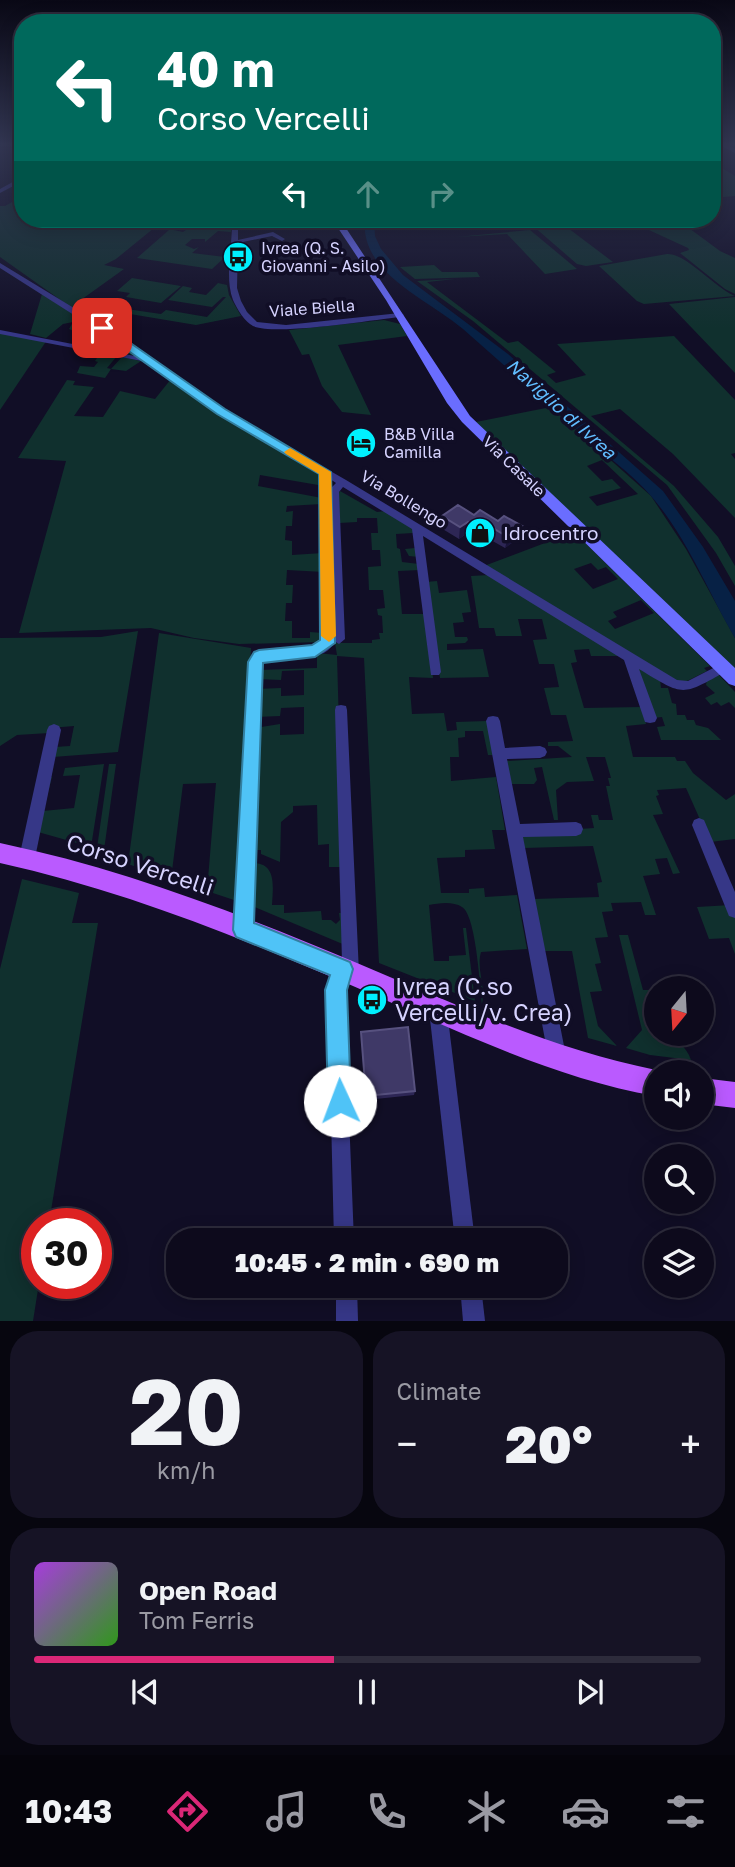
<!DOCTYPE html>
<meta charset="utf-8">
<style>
:root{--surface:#0d0a1c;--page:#161325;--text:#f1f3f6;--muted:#9a9aa3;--line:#2d2b3b;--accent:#db2777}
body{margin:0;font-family:"Golos Text",sans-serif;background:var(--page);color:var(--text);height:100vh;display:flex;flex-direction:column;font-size:26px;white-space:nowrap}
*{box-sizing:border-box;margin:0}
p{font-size:23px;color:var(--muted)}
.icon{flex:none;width:38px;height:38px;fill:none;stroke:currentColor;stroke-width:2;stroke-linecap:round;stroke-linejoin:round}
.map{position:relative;height:1321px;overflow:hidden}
.drawer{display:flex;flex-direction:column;gap:10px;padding:10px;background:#07060f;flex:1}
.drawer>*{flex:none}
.top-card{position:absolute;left:14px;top:14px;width:707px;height:214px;border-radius:28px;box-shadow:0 4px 18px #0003,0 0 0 2px var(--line);background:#00695c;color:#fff;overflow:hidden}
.needle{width:46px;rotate:198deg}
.controls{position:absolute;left:644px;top:976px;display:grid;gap:14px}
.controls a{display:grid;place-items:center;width:70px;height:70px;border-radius:50%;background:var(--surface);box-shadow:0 4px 18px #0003,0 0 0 2px var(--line);font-size:35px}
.speed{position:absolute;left:21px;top:1208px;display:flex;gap:14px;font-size:35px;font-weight:700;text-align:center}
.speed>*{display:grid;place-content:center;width:91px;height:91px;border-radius:50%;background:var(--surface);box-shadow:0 4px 18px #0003,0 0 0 2px var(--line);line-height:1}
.speed .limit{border:10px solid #d22;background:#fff;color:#111}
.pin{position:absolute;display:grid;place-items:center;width:60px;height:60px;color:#fff;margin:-30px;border-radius:14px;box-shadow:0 4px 10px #0006}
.me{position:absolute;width:77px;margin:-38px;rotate:358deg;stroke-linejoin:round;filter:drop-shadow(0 0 5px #0008)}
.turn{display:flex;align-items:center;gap:24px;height:147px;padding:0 28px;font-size:32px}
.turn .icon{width:91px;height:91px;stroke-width:2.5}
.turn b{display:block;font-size:49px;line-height:60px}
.lanes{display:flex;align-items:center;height:66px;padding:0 28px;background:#0003;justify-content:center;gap:35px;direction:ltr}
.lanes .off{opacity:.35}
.big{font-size:52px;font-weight:800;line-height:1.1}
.drawer .widget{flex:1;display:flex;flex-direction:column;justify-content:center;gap:10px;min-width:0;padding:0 24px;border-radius:28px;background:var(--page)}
.drawer .dial{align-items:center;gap:0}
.dial b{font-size:91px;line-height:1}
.song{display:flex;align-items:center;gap:21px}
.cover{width:84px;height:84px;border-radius:10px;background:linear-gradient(135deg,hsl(280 70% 55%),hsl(110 70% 35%))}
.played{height:7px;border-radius:4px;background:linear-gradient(90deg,var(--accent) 45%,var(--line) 45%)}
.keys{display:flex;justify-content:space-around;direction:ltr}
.heat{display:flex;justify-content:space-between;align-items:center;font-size:38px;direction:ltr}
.drawer .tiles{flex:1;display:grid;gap:10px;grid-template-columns:1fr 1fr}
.widget:last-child{grid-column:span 2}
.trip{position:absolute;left:166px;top:1228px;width:402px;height:70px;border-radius:28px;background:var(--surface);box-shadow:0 4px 18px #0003,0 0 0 2px var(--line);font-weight:800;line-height:70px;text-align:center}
.tab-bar{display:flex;height:112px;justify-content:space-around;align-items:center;background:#05040b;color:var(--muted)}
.tab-bar .icon{width:49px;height:49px}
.tab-bar .on{color:var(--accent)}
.tab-bar b{font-size:32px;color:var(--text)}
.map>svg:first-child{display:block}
</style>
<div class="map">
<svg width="735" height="1321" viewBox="0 0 735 1321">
<rect width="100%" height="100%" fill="#110e26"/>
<g fill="#10302e" fill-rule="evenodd">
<polygon points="712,162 735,176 735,196 712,198"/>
<polygon points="23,196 23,219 184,219 169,229 183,232 189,228 195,229 208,219 231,219 231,232 218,231 205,242 205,239 192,239 185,245 194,249 199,247 192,253 225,257 212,269 137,258 169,230 154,228 116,259 104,265 124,269 78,302 161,314 166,310 207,317 226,297 223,297 212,307 168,300 183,286 192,288 189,292 206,295 218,283 227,285 229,295 241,316 196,325 100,309 79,313 0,257 0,206 5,206"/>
<polygon points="525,219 556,219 613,262 586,266 577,264"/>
<polygon points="625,219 639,219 651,223 678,220 720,251 735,258 735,294 725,289 680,253 689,250 688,248"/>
<polygon points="530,230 577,269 545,274 507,234 456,237"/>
<path d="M 667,254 C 686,253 715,288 735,296 L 644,304 L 637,301 L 599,266 Z"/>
<polygon points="434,265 442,272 477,272 480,277 415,279 400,267"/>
<polygon points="132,278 181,286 161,303 126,297 130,293 117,291"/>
<polygon points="455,279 427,282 508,343 518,341 556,372 547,375 556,383 586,375 557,344 674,336 735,400 735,453 731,454 735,459 735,518 673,454 620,409 591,416 674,486 718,537 735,566 735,586 716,553 667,485 473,321 417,281"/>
<polygon points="42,294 142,357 78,344 81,334 69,329 73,322 63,324 46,338 30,334"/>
<polygon points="735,297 735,373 669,304"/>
<polygon points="384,320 400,324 407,336 338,345 371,415 342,412 322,386 309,354 302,355 289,330"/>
<polygon points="0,333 47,340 0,410"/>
<polygon points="94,351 117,356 107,368 111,369 122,357 141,361 126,371 111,369 105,378 77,373 80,366 94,367 98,362 95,361 97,358 90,357"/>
<polygon points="171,379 323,473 324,486 260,475 258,486 322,498 322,504 287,506 286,512 293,511 292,526 286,526 285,540 292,541 292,555 323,553 324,572 287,570 286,585 293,585 292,603 286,603 285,621 292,621 292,638 310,638 310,632 323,633 323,642 239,644 194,638 151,628 19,633 66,461 18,458 67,380 75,381 73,385 94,387 74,416 103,417 120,391 155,399"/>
<path d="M 551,407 L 651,496 L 686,549 L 735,638 L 735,671 L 476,422 ZM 602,460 L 638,494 L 597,506 L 589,497 L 621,488 L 612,479 L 602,481 L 587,466 Z"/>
<path d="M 340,491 L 377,512 L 386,511 L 415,527 L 419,557 L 409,556 L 405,549 L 415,548 L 413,533 L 396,534 L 397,548 L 400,549 L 402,562 L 419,564 L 420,570 L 398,571 L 402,614 L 425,614 L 433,678 L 409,677 L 412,714 L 444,713 L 447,731 L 457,730 L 456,722 L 487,721 L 493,755 L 488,755 L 483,731 L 465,731 L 465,737 L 458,738 L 459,757 L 450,757 L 451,781 L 496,777 L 505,830 L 492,830 L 495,849 L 465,850 L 465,857 L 437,858 L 441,893 L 469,893 L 469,889 L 484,888 L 485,897 L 517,895 L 527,949 L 481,952 C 476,969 486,986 482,1004 C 480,986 476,915 462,907 C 453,901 439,903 429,905 L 434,961 L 449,961 L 449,956 L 466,955 L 463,928 L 466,928 L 475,1001 L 379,963 L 364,658 L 337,656 L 343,867 L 329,867 L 329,844 L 318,845 L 317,805 L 293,806 L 293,812 L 281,822 L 280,862 L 261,854 L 261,850 L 252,850 L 255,728 L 280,724 L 280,735 L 304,734 L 304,707 L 281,708 L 280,716 L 256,717 L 257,689 L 281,688 L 281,696 L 304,695 L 304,670 L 282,671 L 281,680 L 258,679 L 259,670 L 317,668 L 317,653 L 337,655 L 335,643 L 372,643 L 372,640 L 380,639 L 379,633 L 383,633 L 382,616 L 378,615 L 377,609 L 385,608 L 383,590 L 369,590 L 368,567 L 381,566 L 380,550 L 372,550 L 371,533 L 378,533 L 377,518 L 357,518 L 357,522 L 339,523 L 338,494 Z"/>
<path d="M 574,532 L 710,666 L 704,668 L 707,671 L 683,683 L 676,683 L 484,566 ZM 591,563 L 598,570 L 606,567 L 618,579 L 593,589 L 574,569 ZM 641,600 L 654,613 L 615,629 L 608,621 L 617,617 L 613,612 Z"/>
<polygon points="489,575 621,656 591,656 589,649 574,650 577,662 571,663 584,708 642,707 646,724 626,726 633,757 675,757 677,761 685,761 693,773 726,800 735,794 735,839 710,842 686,788 657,790 659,795 656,796 663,814 653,815 680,873 673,874 667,858 655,859 660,874 643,876 656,915 645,915 641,902 611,903 613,911 602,912 608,937 595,938 601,963 595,964 602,991 590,992 598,1026 617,1046 588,1038 572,951 544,951 534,899 599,897 597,883 602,882 593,846 524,848 522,833 594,828 591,815 598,815 599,820 613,820 606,786 610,786 608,778 611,778 605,757 586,757 594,781 567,782 556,790 558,820 554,820 542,767 534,768 537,780 534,784 510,784 506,761 572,757 558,746 548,746 548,742 573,741 566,715 551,715 544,688 559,687 554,664 539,664 533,640 547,639 542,619 518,619 522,636 496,636 494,628 479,628 471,576"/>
<polygon points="437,581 439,593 467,590 471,612 462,613 464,622 453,623 455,637 467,637 468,640 465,643 447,644 447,650 483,649 489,677 440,678 426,582"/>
<polygon points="138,631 118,752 53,757 55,747 70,746 74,726 50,728 49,733 17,735 0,746 0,638 101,637"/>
<polygon points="159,633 251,648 240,902 207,891 216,783 183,784 171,879 128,864"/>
<polygon points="635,663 660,679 661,688 668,688 672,703 676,704 677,715 685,715 687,720 694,720 696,725 708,728 721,740 661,740 657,727 665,726 662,717 653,718"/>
<polygon points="717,673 735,692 735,708 729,702 721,706 717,702 711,705 705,698 715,693 706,685 707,680"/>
<polygon points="104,764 91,847 38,832 49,777 52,777 43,811 74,808 80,775 63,776 65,768"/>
<polygon points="109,764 116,764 104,850 97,848"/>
<path d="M 251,863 C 277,862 273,886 272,905 L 284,905 L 284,913 L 321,911 L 322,920 L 331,920 L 336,924 L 340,920 L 339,913 L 344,913 L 345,945 L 252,906 Z"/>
<polygon points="22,879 79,893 72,923 98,923 49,1223 37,1223 37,1283 39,1283 33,1321 0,1321 0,969"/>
<polygon points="731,905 735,915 735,954 729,938 709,939 697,907"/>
<path d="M 619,935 L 628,935 L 643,990 L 656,990 L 656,993 L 649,996 L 656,1034 C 671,1034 687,1046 691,1060 L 650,1055 L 626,1048 L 642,1030 Z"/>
</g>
<path fill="#072145" d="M 365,219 L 374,219 L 375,236 L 381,249 L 403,275 L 508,354 L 663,491 L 703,547 L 735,601 L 735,638 C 708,592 687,537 651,496 C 631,473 605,455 583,435 C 543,400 503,364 463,329 C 429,300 359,273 365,219 Z"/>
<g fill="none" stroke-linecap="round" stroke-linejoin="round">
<g fill="#363787" fill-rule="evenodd">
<polygon points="716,143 722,143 735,149 735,153"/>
<polygon points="23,166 23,170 19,173 23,175 23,181 0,193 0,189 20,178 12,173"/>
<path d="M 232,219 L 238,219 L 238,240 L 273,232 L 285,239 L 282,241 L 272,236 L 238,243 L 237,288 L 241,301 L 247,312 L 257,322 L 286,325 L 400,313 L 404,315 L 400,317 C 371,320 276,336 253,326 C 245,322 237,309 233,300 C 224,275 233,245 232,219 Z"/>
<path d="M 0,263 L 133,344 L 224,410 L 346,480 L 677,680 L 688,681 L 723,663 L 727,665 L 729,668 L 727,671 C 681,696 685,697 639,669 L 657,718 L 655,722 L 650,723 L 645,722 L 624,660 L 423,536 L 441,672 L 439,675 L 431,675 L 412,529 L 343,487 L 339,492 L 345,639 L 339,644 L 334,641 C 326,668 279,649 261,663 L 251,930 L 249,936 L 243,938 L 237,936 L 235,930 L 249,661 C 266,637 300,656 322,641 L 320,474 L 218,414 L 147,362 L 0,334 L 0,330 L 140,357 L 0,268 ZM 330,479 L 336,483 L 330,489 Z"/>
<polygon points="341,705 346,706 347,710 359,973 357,979 351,981 348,980 344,990 354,1241 334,1241 328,990 337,963 342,961 335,710 336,706"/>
<polygon points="493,716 498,717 500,721 505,748 540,746 545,748 547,752 545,756 540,758 507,759 520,824 576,822 581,824 583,829 581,834 576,836 523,837 566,1056 563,1062 557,1065 551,1062 548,1056 486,721 488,717"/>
<polygon points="54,724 59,726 61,730 35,858 32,863 27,865 22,863 19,858 47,730 49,726"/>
<polygon points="699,818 704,820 735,892 735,918 729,916 692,825 694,820"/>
<polygon points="438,1001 444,1004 447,1010 475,1241 455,1241 429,1010 432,1004"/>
<polygon points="336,1286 357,1286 358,1321 336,1321"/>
<polygon points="460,1286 481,1286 485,1321 463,1321"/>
</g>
<polygon fill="#6a6dff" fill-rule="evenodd" points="332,219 340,219 470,416 735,668 735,686 729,684 462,422 447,403 386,300"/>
<g fill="#ba5aff" fill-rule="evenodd">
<path d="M 0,843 C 124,869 240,914 357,963 C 455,1004 551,1049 656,1070 L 663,1073 L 656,1073 L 656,1096 C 558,1079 467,1035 376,996 C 253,943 131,892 0,863 Z"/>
<polygon points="702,1078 735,1082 735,1108 702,1104"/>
</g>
</g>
<g fill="#2d2655">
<polygon points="474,515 520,537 505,548 489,539 483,544 466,534 459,539 441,528 442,516"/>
<polygon points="361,1032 415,1091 414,1095 366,1100"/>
</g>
<g fill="#1a153a">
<polygon points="468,522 466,534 459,539 460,527"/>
<polygon points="522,526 520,537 505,548 508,537"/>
<polygon points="491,527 489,539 483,544 485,532"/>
</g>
<g fill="#3f3967" stroke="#57517f" stroke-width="2">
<polygon points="458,505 474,515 480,510 498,521 504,516 522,526 508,537 491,527 485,532 468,522 460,527 442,516"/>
<polygon points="408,1027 415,1091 366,1096 361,1032"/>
</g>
<linearGradient id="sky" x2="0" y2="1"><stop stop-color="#090815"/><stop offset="0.44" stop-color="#323652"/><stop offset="1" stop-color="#323652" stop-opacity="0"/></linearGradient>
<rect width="735" height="328" fill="url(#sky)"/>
<polygon fill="#4fc3f7" stroke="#337fa1" stroke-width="2" points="99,326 106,326 225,409 331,472 335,643 315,657 263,663 254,923 350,962 353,969 347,990 351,1101 348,1110 340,1113 331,1110 328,1101 325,990 330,975 236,937 233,930 248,662 254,652 259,650 312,645 320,640 319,474 217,414 99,330"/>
<polygon fill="#f59e0b" points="290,448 331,472 336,636 329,642 321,636 319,474 286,454 284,452"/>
<defs>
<g id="bus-disc" transform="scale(1.575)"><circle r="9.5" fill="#00f0fe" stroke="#110e26"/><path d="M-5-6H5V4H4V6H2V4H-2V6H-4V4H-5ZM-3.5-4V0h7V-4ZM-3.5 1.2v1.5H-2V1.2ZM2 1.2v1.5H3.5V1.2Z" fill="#111"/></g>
<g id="hotel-disc" transform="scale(1.575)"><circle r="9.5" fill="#00f0fe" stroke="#110e26"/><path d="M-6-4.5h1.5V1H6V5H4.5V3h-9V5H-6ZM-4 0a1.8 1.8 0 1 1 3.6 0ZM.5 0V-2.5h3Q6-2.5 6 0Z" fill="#111"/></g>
<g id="shop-disc" transform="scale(1.575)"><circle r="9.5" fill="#00f0fe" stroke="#110e26"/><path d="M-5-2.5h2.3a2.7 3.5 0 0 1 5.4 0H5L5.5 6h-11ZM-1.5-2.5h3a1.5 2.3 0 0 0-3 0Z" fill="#111"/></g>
</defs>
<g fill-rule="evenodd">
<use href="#bus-disc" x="238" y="257"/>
<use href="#hotel-disc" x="361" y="443"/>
<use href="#shop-disc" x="480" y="533"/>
<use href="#bus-disc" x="372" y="1000"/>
</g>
<g text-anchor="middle" stroke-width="7" stroke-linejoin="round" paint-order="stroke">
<g font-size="16" fill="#d6d3ff" stroke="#110e26" text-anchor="start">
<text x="261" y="254">Ivrea (Q. S.<tspan x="261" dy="18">Giovanni - Asilo)</tspan></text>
<text x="384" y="440">B&amp;B Villa<tspan x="384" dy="18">Camilla</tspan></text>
</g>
<g font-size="16" fill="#d6d3ff" stroke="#110e26">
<text transform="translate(312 308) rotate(-4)" y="6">Viale Biella</text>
<text transform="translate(514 466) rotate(44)" y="6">Via Casale</text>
<text transform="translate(404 499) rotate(31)" y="6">Via Bollengo</text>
</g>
<g font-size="18" font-style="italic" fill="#61bdff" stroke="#110e26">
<text transform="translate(561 409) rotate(42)" y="6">Naviglio di Ivrea</text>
</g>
<g font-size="19" fill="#d6d3ff" stroke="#110e26" text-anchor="start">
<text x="503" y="540">Idrocentro</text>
</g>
<g font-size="23" fill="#d6d3ff" stroke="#110e26">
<text transform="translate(140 865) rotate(18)" y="8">Corso Vercelli</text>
</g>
<g font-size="23" fill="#d6d3ff" stroke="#110e26" text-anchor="start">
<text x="395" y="995">Ivrea (C.so<tspan x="395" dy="26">Vercelli/v. Crea)</tspan></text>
</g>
</g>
</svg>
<div class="controls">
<a><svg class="needle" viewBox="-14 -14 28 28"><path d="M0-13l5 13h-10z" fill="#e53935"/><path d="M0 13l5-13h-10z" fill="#9a9aa3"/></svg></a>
<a><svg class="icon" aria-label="sound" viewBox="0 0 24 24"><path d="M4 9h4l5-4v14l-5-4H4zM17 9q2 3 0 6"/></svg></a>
<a><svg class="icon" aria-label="search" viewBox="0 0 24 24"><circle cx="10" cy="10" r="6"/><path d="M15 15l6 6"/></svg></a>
<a><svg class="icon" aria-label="layers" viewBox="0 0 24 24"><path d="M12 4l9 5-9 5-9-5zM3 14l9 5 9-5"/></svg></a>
</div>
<div class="speed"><div class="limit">30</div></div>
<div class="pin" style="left:102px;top:328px;background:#d93025"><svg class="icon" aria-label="arrive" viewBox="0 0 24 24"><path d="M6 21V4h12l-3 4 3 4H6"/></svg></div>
<svg class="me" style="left:340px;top:1101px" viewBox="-20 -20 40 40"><circle r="19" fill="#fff"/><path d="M0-13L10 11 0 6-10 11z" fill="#4fc3f7"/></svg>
<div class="trip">10:45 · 2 min · 690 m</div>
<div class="top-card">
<div class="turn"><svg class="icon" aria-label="left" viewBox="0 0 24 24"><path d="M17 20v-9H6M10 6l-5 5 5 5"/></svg><div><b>40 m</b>Corso Vercelli</div></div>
<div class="lanes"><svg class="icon" aria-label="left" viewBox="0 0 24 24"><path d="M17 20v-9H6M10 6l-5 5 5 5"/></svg><svg class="icon off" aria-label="ahead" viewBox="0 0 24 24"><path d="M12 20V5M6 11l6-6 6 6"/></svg><svg class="icon off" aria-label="right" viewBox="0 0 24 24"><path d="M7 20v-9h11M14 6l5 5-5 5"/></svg></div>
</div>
</div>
<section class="drawer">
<div class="tiles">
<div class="widget dial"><b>20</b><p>km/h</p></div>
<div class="widget"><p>Climate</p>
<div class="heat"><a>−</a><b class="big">20°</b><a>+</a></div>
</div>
<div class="widget">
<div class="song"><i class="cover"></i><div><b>Open Road</b><p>Tom Ferris</p></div></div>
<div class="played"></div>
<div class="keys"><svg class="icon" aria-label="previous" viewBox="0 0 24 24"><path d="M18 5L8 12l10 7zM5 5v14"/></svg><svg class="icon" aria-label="pause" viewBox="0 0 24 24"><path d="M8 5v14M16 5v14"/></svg><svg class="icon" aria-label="next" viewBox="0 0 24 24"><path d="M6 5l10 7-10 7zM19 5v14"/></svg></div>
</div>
</div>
</section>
<nav class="tab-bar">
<b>10:43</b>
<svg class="icon on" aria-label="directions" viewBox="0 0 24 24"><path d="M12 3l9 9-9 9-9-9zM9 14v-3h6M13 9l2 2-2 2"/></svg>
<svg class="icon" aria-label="music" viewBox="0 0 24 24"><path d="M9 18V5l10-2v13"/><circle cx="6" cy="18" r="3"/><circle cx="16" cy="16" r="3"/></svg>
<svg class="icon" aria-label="phone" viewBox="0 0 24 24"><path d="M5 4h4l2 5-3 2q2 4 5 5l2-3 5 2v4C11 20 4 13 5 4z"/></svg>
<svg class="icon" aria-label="climate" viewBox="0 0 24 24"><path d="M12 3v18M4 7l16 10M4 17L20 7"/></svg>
<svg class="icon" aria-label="car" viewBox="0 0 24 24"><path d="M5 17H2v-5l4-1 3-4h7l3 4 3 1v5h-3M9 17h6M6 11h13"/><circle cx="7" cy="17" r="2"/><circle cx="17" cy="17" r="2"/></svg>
<svg class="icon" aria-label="filters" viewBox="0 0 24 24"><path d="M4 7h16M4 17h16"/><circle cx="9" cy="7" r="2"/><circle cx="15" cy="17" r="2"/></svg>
</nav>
